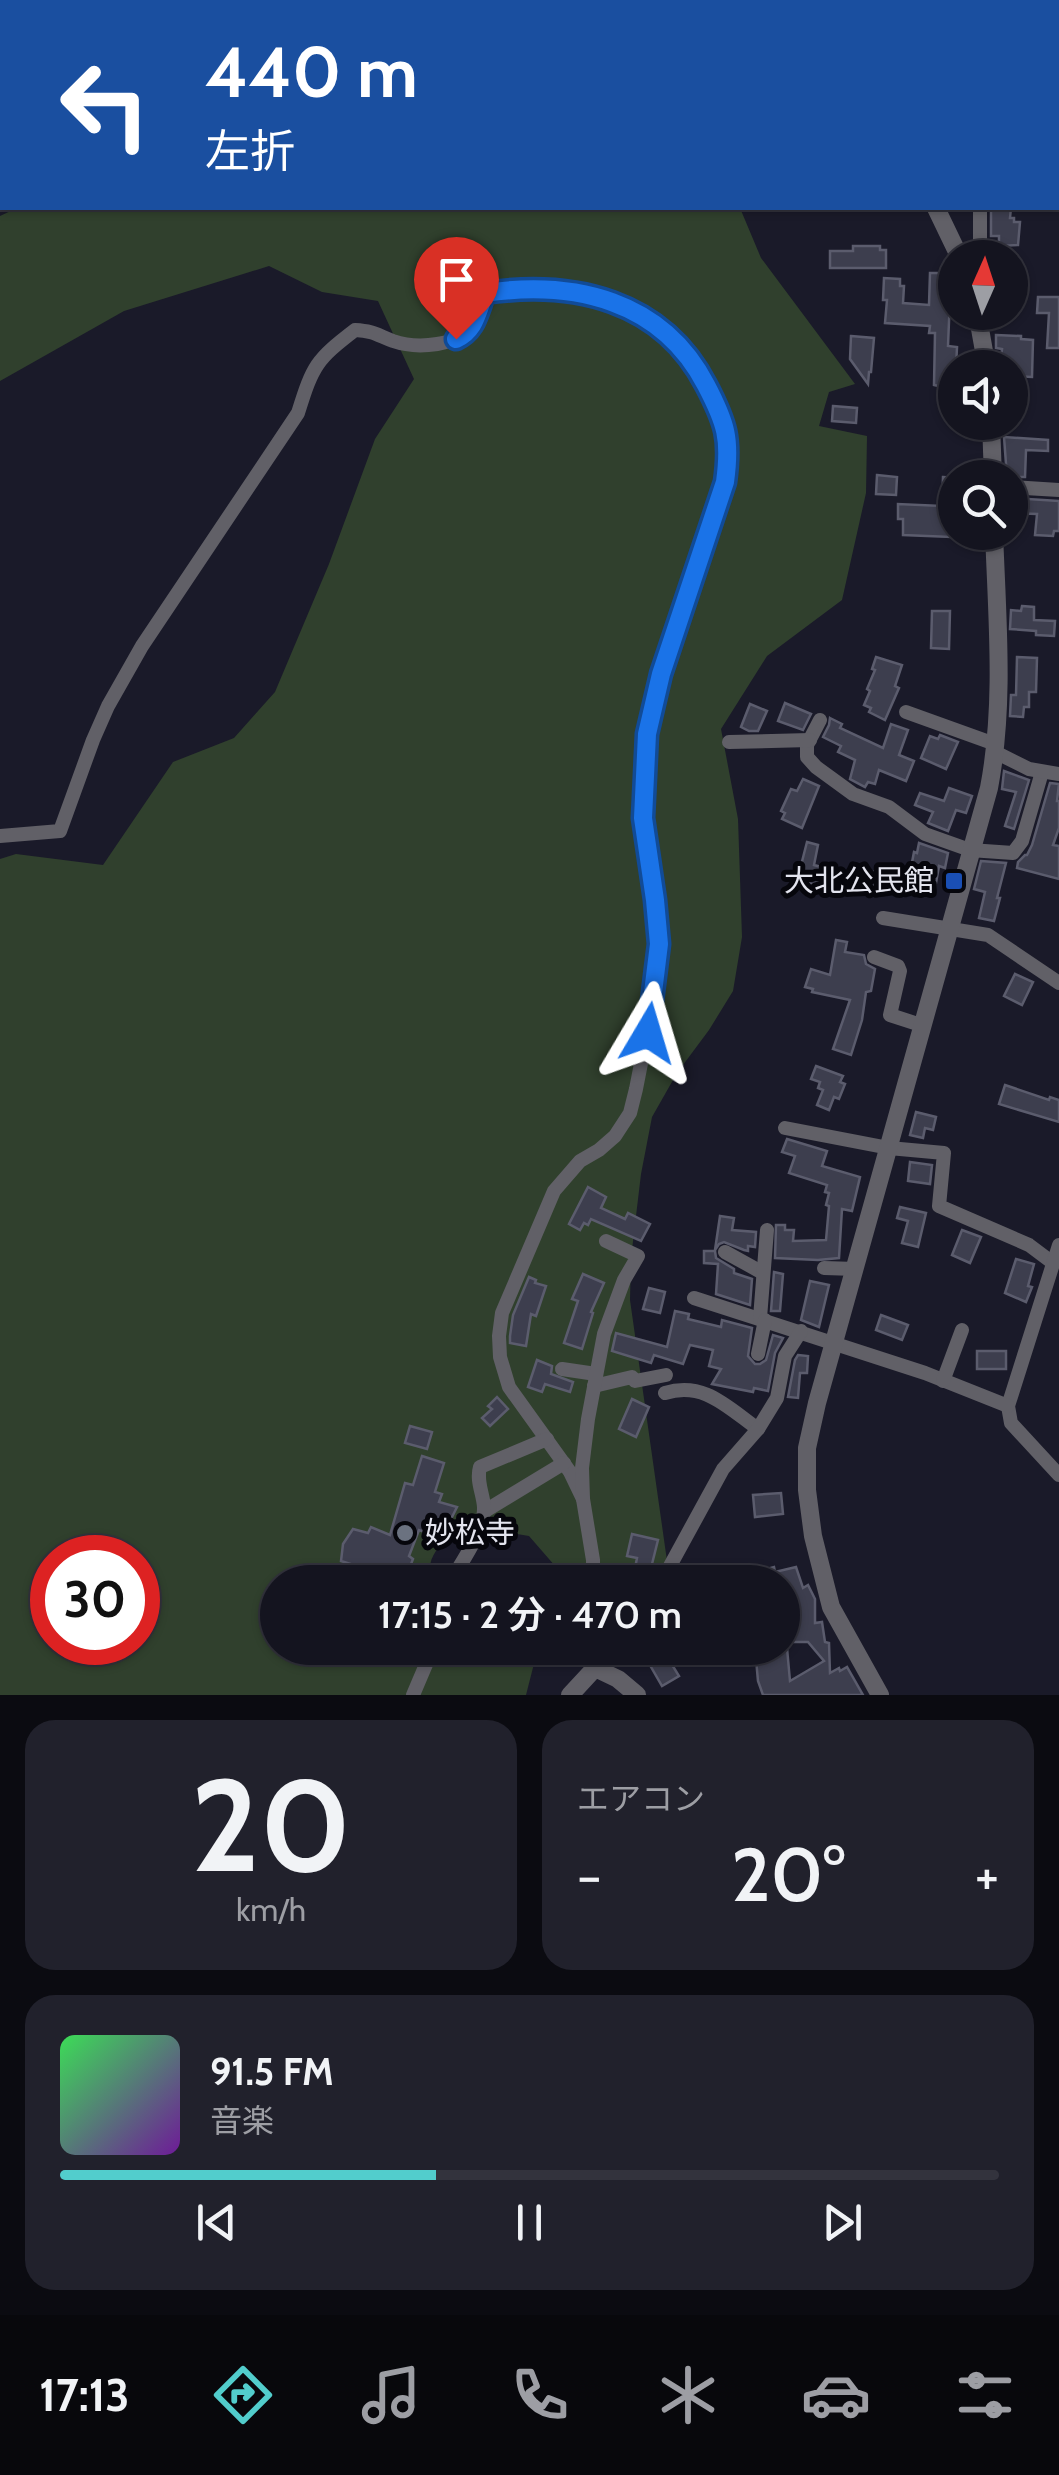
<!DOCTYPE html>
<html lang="ja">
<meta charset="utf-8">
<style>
:root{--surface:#14141f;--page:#21212c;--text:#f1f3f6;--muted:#9d9ea4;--line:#33333d;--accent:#52cdcc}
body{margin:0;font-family:Cabin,"Noto Sans JP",sans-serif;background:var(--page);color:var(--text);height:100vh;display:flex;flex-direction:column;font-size:38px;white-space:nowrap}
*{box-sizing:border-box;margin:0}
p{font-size:32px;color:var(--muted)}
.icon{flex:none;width:55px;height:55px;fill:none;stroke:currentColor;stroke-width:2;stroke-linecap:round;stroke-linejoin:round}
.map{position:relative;height:1695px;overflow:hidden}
.details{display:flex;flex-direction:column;gap:25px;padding:25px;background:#0b0b11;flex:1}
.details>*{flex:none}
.top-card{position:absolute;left:0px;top:0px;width:1060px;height:210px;box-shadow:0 2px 8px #0004,0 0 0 2px var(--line);background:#1a4fa0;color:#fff;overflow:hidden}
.needle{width:65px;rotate:3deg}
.controls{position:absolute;left:938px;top:240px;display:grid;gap:20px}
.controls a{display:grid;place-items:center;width:90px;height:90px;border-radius:50%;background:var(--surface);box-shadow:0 2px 8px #0004,0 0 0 2px var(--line);font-size:50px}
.speed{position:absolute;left:30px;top:1535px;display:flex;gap:20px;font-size:50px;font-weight:700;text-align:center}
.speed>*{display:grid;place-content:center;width:130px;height:130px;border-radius:50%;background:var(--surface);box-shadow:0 2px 8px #0004,0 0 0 2px var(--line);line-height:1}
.speed .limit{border:15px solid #d22;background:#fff;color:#111}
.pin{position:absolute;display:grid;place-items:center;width:85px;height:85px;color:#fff;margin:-102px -42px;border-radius:50% 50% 50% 0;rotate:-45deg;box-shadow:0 0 10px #0007}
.pin .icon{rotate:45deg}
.me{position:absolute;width:110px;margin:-55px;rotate:7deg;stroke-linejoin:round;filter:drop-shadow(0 0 8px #0008)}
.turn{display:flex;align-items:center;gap:35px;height:210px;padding:0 40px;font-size:45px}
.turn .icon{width:130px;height:130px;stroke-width:2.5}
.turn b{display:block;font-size:70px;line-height:85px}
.big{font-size:75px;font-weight:600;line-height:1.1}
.details .tile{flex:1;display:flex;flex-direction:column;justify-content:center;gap:15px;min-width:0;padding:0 35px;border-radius:30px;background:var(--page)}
.details .dial{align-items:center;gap:0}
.dial b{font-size:130px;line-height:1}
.song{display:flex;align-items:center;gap:30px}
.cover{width:120px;height:120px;border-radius:15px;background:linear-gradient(135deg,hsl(130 70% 55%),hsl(280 70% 35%))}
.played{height:10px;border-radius:5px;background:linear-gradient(90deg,var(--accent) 40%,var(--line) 40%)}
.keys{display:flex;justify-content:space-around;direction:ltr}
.heat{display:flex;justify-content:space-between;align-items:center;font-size:55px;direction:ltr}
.details .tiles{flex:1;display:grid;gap:25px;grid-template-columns:1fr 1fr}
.tile:last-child{grid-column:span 2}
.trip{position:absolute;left:260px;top:1565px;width:540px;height:100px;border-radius:50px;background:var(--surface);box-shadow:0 2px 8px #0004,0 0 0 2px var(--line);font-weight:600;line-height:100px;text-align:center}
.menu{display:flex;height:160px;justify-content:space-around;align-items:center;background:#08080c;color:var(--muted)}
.menu .icon{width:70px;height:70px}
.menu .selected{color:var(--accent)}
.menu b{font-size:45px;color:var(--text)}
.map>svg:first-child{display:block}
</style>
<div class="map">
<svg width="1059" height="1695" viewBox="0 0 1059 1695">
<rect width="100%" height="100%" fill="#1a1a29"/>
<g fill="#30402d" fill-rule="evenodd">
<polygon points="593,0 951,0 979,2 602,2"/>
<path d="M 17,208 L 740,208 L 761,258 L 855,384 L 829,392 L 819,426 L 867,436 L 866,493 L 842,600 L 767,656 L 721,729 L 738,819 L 742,937 L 733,991 L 709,1030 L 677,1073 L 652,1117 L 641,1174 L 631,1258 L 630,1300 L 670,1582 L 569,1582 L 529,1536 L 493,1530 L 450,1534 C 436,1550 425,1560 432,1582 L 278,1582 L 278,1648 L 450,1648 L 459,1656 L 462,1648 L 538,1648 L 526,1695 L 0,1695 L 0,859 L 16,854 L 103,865 L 173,762 L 234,738 L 275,692 L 329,564 L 375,439 L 414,379 L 378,301 L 322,292 L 269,266 L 124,311 L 0,381 L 0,216 ZM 52,1558 L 138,1558 L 138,1642 L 52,1642 Z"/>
</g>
<g fill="#3d3e4e" stroke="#5b5c6d" stroke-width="2.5">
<polygon points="991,208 1011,208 1010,218 1014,218 1014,222 1020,222 1018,245 999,246 999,236 991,236"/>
<polygon points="853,246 880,246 880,250 886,250 886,268 830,268 830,251 853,251"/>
<polygon points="930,273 951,273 948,346 957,347 955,390 934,385 935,333 929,333 930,326 885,323 887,300 883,300 884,278 900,279 900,286 904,286 903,303 929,305"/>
<polygon points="1038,297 1059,297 1059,348 1047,348 1049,313 1037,313"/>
<polygon points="996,335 1021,336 1021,339 1033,340 1032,377 1010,376 1008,360 1001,359 1002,349 996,348"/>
<polygon points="851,336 874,338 871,372 869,372 868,384 850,359"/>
<polygon points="833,406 857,408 856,423 832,421"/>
<polygon points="1004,437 1048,440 1048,451 1026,450 1025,477 1007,477"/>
<polygon points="877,475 897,477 896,495 876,494"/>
<polygon points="943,477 955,478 951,537 903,535 903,519 898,519 898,504 942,506"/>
<polygon points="1010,498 1059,501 1059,531 1054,531 1053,536 1035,535 1037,514 1010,513"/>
<polygon points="1022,606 1034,607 1034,620 1055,621 1054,636 1036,635 1036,631 1010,629 1011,610 1021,611"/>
<polygon points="932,611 950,611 949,649 931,648"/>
<polygon points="876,657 902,665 895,686 899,688 885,720 869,712 871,708 864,705 870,691 867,689 875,670 872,669"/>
<polygon points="1017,657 1037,658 1036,692 1029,692 1029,707 1024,707 1023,717 1010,716 1011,695 1016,695"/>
<polygon points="785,703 811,714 803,730 778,721"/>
<polygon points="750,704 767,711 758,731 749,731 741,727"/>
<polygon points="830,718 842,724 840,728 883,748 891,724 908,730 899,755 914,761 906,781 879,770 875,784 868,782 865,787 850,779 855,760 838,752 841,746 823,737 829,725"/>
<polygon points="940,735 958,742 946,769 921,758 930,736 938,739"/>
<polygon points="1004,771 1029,780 1014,829 1005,826 1016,792 1002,789"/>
<polygon points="803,779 819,786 802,828 782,819 785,813 781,811 791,789 797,791"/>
<polygon points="1050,783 1059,784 1057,801 1059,801 1059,828 1053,845 1059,846 1059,879 1017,868 1018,862 1025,855 1027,855 1032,845"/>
<polygon points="949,788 972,796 966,813 956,810 948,831 928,823 933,812 915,805 920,793 944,801"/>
<polygon points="807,842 818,845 814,865 825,868 820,886 797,881"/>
<polygon points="919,843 948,853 945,868 939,866 934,894 867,885 868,871 901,875 902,872 910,873 914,852 917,853"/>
<polygon points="981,861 1006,863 997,898 1000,898 994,921 979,918 985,892 974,889"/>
<polygon points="836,940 847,942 845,952 864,955 866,964 875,969 871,991 866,992 862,1020 851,1055 833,1049 850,1000 812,992 813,989 805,987 811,969 830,975"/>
<polygon points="1015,974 1033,982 1022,1005 1004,996"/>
<polygon points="816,1066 843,1076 840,1082 845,1084 839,1099 834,1097 829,1110 817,1105 823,1090 818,1088 820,1082 811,1079"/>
<polygon points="1005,1085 1049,1100 1050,1097 1059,1100 1059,1122 999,1104"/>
<polygon points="916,1112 936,1117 933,1130 925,1128 923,1138 910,1135"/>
<polygon points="787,1139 827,1151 822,1166 860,1177 852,1211 842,1209 839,1258 818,1260 775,1258 776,1225 785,1225 785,1230 794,1230 793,1241 826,1240 829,1206 826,1205 829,1193 825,1192 827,1185 789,1173 795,1156 782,1152"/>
<polygon points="910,1162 932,1165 930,1184 908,1181"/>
<polygon points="588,1187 606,1197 601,1208 625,1219 628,1213 650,1224 641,1241 591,1219 588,1225 584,1223 580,1230 569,1224"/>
<polygon points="900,1207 926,1213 918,1247 902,1243 908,1221 897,1218"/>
<polygon points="720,1216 734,1218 732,1230 756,1232 755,1247 748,1246 748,1251 744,1250 724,1242 719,1244 715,1250"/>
<polygon points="962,1230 981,1237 970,1263 952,1255"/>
<polygon points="704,1251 715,1251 716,1258 734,1269 734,1273 752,1279 750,1305 716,1294 718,1264 704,1263"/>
<polygon points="1016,1259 1034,1264 1028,1286 1032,1287 1026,1302 1005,1293"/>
<polygon points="774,1272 783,1274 780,1311 771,1311"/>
<polygon points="583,1274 604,1283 591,1312 593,1313 582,1349 564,1343 578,1301 572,1299"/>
<polygon points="529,1277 536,1280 535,1283 546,1286 536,1316 531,1314 526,1346 510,1343 510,1336 513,1315"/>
<polygon points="810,1281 829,1285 819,1327 801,1320"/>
<polygon points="649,1288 665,1292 660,1313 643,1309"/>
<polygon points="675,1311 689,1314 688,1319 721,1327 722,1320 752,1328 748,1356 755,1364 760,1364 766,1360 773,1335 783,1338 775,1353 768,1391 754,1388 753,1392 712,1384 721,1369 709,1366 713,1350 690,1345 683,1364 654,1355 651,1363 612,1351 616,1333 667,1347"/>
<polygon points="881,1315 908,1325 902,1340 876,1330"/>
<rect x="977" y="1351" width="29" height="18"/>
<polygon points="798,1355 808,1356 807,1373 800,1373 798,1398 788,1397 795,1360"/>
<polygon points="537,1360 552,1366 551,1374 573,1382 570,1392 545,1384 542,1392 528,1387"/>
<polygon points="497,1397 508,1409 490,1426 482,1418 492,1409 488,1406"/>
<polygon points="632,1399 649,1407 636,1437 619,1429"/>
<polygon points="410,1426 432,1432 427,1449 405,1443"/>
<polygon points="422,1456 444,1463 435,1492 442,1494 439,1502 457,1507 450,1521 440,1517 433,1535 419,1530 409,1556 413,1559 406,1577 400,1574 397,1582 379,1582 352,1571 354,1565 341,1561 343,1544 353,1529 368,1533 371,1527 390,1535 405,1483 413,1485"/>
<polygon points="781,1493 783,1514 755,1517 753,1495"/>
<polygon points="632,1534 658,1540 651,1568 657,1569 654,1582 640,1580 641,1574 634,1573 637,1558 627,1556"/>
<polygon points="774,1567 775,1572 796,1567 803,1588 808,1585 815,1599 815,1623 822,1622 825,1642 829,1643 830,1673 839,1668 840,1671 847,1667 863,1695 763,1695 758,1681 755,1648 787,1648 790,1681 824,1661 808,1642 786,1642 782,1626 794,1623 793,1600 782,1601 782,1582 685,1582 688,1568 730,1577 736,1568 752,1579 756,1578 752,1573"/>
<polygon points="652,1648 679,1648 666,1655 679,1676 662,1686 643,1653"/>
</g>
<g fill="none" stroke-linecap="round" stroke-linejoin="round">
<g stroke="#616067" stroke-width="14">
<polyline points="1058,154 1059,155"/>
<polyline points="980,208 980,258"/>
<polyline points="1010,487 1059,490"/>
<polyline points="906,712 995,744"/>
<polyline points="820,720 807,745 807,757 816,767 853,794 889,807 925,834 970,850 1013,853 1022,841 1042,772"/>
<polyline points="729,742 810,740"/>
<polyline points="995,752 1029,769 1059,774"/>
<path d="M 0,836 L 60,831 L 93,740 L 108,706 L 142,646 L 298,413 C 313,365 316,360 355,330 C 374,331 377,335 393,341 C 416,349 461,347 474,323 C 479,314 481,302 485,293 C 575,280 661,300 706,385 C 726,423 731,438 725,481 L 661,674 L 647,734 L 643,818 L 655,900 L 659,944 L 647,1033 L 636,1089 L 630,1113 L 615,1136 L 599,1150 L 580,1161 L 554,1191 L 502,1313 L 499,1336 L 500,1357 L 509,1387 L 570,1472 L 583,1499"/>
<polyline points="883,918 988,935 1059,983"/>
<polyline points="874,957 898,966 900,971 890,1015 924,1026"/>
<polyline points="785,1128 889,1148 944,1153 939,1206 1029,1245 1053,1263"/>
<polyline points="1059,1245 1008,1406 1011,1423 1059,1475"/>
<polyline points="725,1252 763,1273"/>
<polyline points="824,1268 856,1269"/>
<polyline points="694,1298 925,1373 1008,1406"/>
<polyline points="760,1318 767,1230"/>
<polyline points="758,1354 765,1320"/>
<polyline points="562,1369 596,1374"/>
<polyline points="943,1381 962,1330"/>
<polyline points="594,1386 632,1377 635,1381 666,1375"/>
<path d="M 665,1393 C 704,1381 727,1407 758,1429"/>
<polyline points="485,1511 564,1463"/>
<path d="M 450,1582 C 461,1563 485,1530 484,1507 C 483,1493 476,1481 480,1467 L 547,1439"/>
<polyline points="593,1582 593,1560 583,1499 582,1468 588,1419 604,1334 624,1280 638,1256 606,1241"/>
<polyline points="667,1582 670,1566 723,1469 758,1429 777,1398 785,1356 801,1331"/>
<polyline points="595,1668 597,1648"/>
<polyline points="413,1695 433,1648"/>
</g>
<g stroke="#616067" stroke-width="18">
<polyline points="936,208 960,258"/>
<polyline points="977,312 987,368"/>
<polyline points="991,422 993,478"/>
<polyline points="570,1695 595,1668 618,1679 637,1695"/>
<path d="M 880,1695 L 831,1607 L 813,1536 L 807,1490 L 807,1448 L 817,1403 L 989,788 C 1005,704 997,618 994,532"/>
</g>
<g stroke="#a8a5b5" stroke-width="22">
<polyline points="1058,94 1059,94"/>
<polyline points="0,189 2,188"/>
</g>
</g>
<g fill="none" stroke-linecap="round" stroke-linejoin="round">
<g stroke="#114b97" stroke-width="25">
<path id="route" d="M 456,339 C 476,330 477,311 485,293 C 574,280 662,300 706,385 C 726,423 731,439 725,482 L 661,674 L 647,734 L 643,818 L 655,900 L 659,944 L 648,1033"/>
</g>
<use href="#route" stroke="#1a73e8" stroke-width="18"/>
</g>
<rect fill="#1a4fb4" stroke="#06060c" stroke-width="4" x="944" y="871" width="20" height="20" rx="5"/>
<circle fill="#6b7280" stroke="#06060c" stroke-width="4" cx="405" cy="1533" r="10"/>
<g text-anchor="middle" stroke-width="10" stroke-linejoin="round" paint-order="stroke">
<g font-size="30" fill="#e3e4ee" stroke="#06060c" text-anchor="end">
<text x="934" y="891">大北公民館</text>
<text x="425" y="1543" text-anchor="start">妙松寺</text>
</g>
</g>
</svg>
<div class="controls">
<a><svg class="needle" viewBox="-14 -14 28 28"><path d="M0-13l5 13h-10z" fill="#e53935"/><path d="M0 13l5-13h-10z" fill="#9d9ea4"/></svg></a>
<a><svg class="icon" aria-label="sound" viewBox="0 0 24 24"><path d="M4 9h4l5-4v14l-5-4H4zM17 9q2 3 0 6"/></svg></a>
<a><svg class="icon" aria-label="search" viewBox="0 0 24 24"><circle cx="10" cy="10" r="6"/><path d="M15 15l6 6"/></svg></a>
</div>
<div class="speed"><div class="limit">30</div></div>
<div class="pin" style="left:456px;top:339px;background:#d93025"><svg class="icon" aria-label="arrive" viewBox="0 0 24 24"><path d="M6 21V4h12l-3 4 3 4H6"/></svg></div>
<svg class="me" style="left:648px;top:1033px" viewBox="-20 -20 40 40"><path d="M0-17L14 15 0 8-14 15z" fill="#1a73e8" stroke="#fff" stroke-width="4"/></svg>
<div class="trip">17:15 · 2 分 · 470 m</div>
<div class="top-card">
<div class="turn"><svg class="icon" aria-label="left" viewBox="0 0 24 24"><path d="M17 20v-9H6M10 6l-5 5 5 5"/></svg><div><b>440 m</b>左折</div></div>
</div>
</div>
<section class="details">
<div class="tiles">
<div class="tile dial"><b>20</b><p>km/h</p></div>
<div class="tile"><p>エアコン</p>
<div class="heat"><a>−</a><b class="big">20°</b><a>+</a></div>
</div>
<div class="tile">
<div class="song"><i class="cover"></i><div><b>91.5 FM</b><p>音楽</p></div></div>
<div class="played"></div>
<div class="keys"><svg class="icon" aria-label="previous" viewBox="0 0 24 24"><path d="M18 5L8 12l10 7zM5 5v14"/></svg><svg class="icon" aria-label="pause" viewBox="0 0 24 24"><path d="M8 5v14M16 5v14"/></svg><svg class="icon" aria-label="next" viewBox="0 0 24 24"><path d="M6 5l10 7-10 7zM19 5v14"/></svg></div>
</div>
</div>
</section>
<nav class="menu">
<b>17:13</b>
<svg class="icon selected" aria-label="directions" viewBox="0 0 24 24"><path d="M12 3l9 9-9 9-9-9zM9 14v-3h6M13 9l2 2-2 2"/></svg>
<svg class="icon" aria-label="music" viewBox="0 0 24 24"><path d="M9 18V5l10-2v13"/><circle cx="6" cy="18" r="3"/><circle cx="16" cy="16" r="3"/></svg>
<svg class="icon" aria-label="phone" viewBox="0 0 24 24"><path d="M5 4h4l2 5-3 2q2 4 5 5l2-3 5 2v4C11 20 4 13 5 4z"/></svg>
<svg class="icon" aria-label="climate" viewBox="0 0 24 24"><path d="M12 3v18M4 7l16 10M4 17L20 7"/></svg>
<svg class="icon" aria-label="car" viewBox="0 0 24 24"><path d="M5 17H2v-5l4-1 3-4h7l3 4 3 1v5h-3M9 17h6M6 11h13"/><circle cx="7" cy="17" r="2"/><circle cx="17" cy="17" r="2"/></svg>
<svg class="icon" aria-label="filters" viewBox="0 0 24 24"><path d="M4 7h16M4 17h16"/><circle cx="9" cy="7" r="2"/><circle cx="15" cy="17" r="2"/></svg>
</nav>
